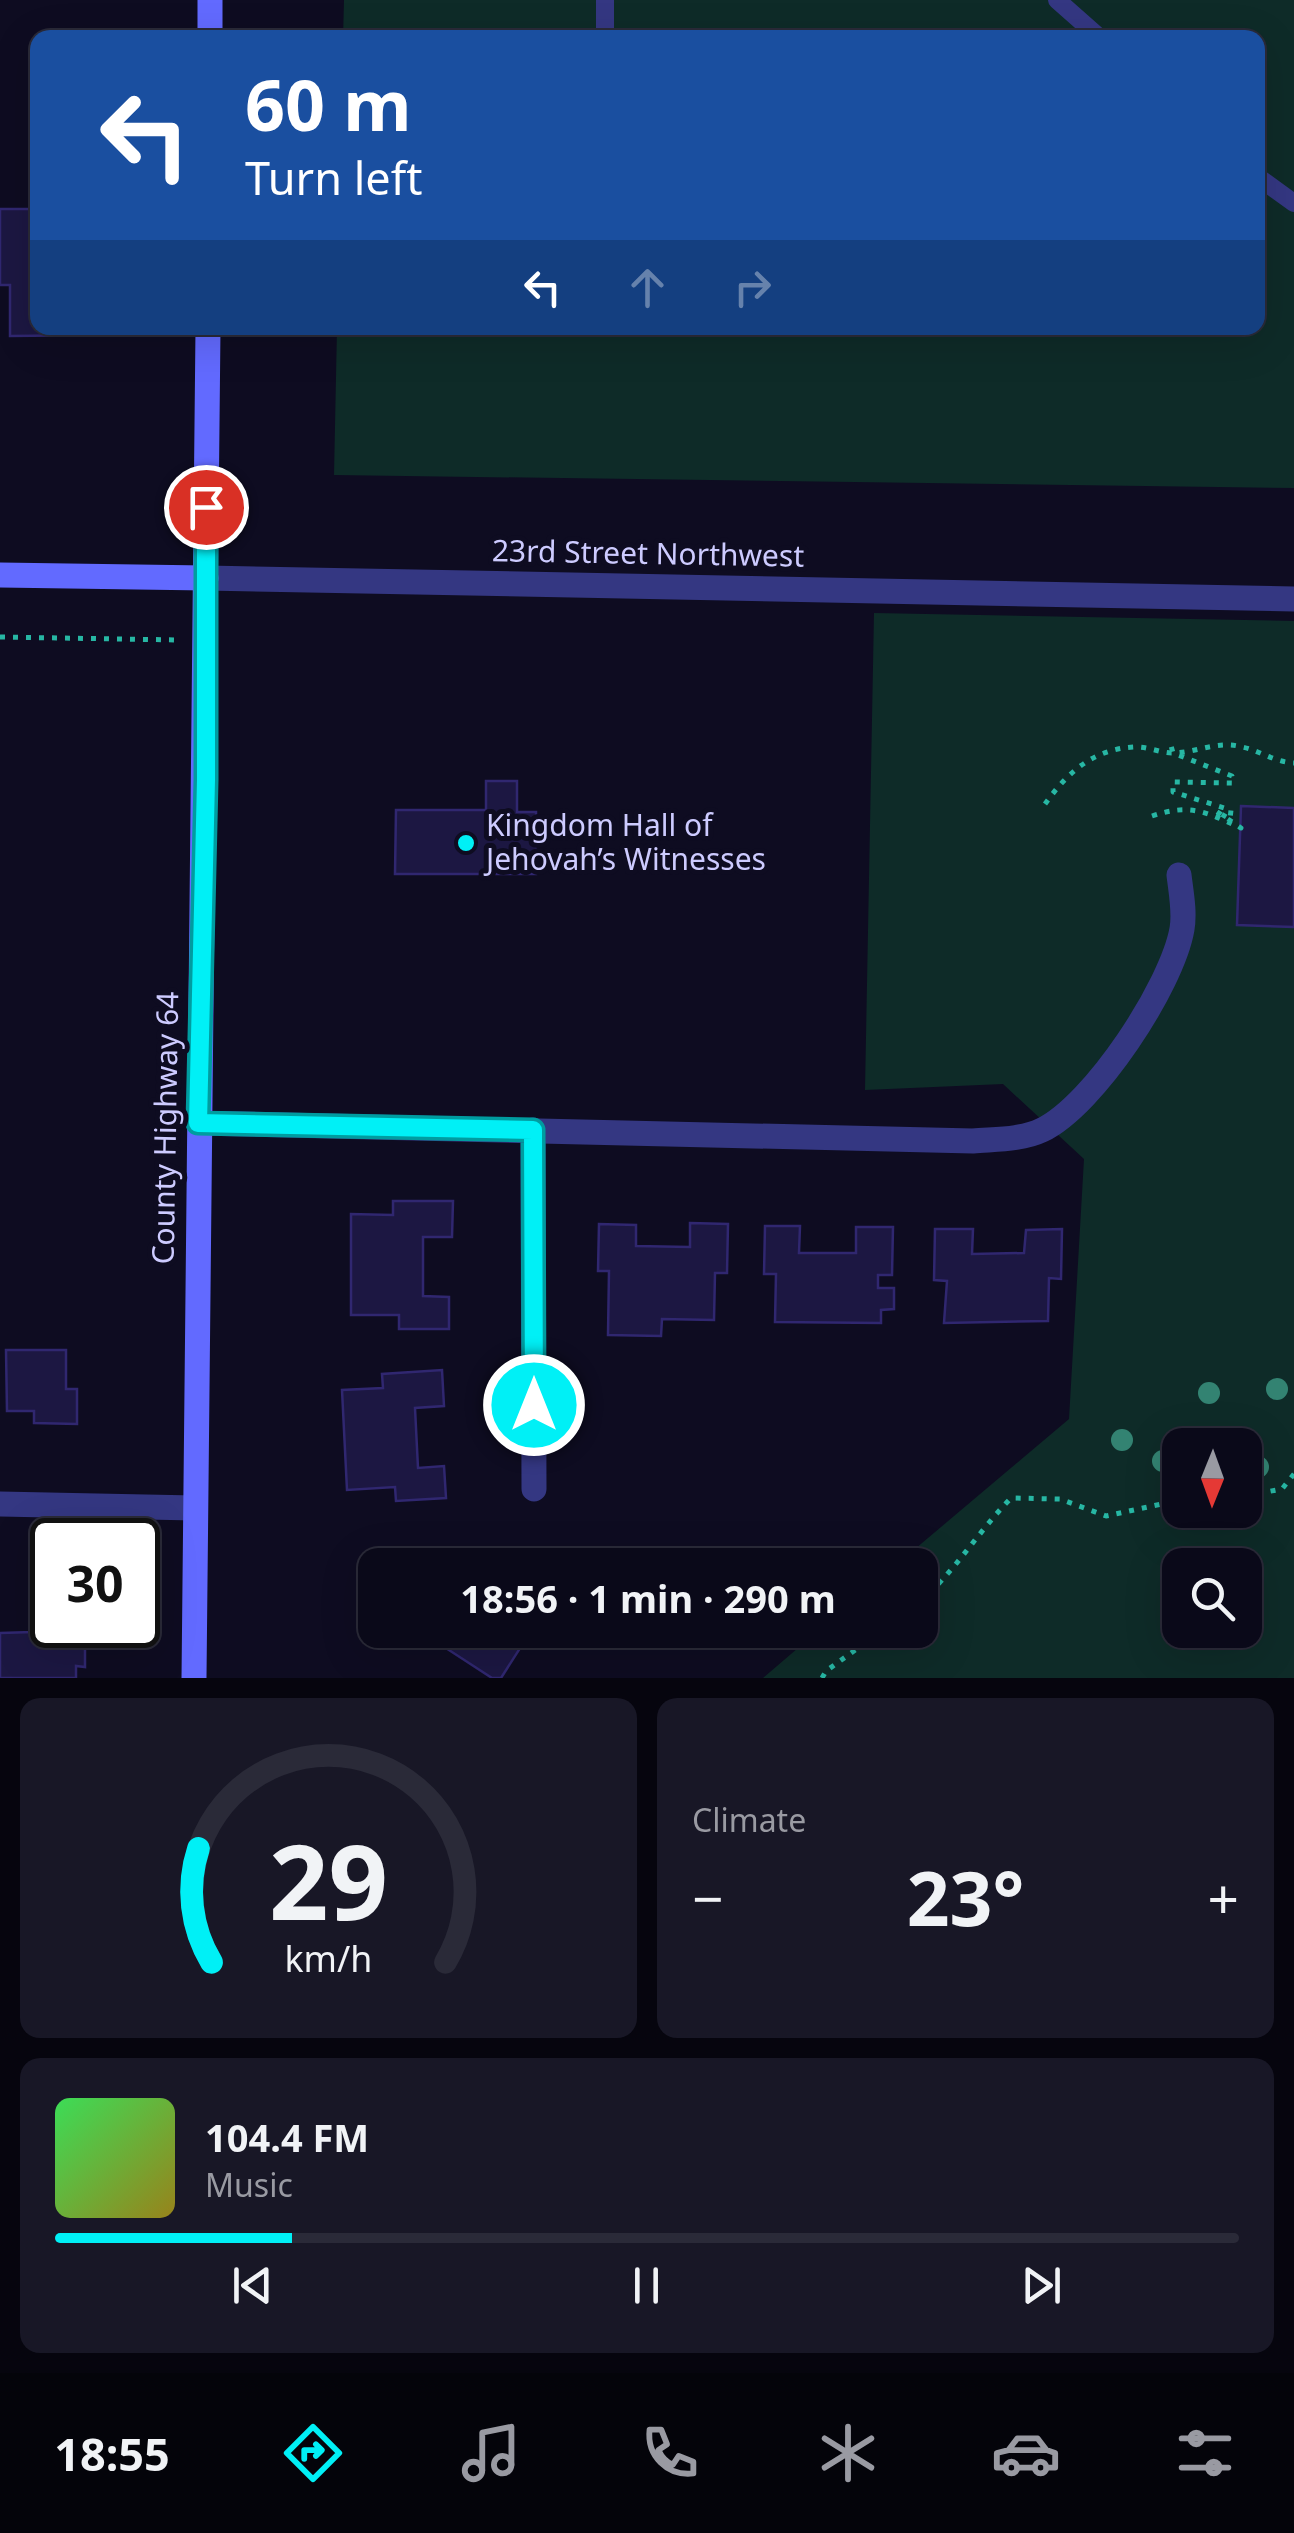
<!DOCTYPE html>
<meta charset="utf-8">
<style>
:root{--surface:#0a0919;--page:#181726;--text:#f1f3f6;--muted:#999aa2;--line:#2a2a38;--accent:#00f0f6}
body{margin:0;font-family:"Noto Sans",sans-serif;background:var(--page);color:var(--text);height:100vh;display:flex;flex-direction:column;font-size:38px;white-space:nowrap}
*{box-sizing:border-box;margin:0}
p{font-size:32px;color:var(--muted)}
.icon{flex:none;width:55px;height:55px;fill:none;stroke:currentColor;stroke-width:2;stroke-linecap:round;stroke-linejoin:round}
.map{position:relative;height:1678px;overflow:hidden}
.drawer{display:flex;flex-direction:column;gap:20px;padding:20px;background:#06050e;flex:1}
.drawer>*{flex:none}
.banner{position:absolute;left:30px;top:30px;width:1235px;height:305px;border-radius:20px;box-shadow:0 10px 40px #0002,0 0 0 2px var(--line);background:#1a4fa0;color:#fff;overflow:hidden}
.needle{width:65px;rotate:181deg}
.buttons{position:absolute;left:1162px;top:1428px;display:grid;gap:20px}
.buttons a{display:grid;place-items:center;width:100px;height:100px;border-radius:20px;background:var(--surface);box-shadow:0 10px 40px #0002,0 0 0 2px var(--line);font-size:50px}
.speed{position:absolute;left:30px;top:1518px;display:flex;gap:20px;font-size:50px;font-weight:700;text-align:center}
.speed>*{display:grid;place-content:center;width:130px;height:130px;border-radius:50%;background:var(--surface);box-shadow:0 10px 40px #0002,0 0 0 2px var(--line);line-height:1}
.speed .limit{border:5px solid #111;border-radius:15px;background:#fff;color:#111}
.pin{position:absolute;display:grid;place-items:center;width:85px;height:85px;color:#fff;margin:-42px;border:5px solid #fff;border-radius:50%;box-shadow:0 2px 10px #0007}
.me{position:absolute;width:110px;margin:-55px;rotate:0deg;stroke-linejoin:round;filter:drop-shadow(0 0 8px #0008)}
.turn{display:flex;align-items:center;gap:35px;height:210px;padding:0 50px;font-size:45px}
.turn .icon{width:130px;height:130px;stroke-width:2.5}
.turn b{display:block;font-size:70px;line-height:85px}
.lanes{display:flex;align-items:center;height:95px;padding:0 50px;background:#0003;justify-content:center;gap:50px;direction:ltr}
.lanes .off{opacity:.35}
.big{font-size:75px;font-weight:700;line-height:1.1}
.drawer .card{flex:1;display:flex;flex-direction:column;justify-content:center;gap:15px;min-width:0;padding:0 35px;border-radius:20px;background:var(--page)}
.drawer .dial{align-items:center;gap:0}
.dial svg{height:260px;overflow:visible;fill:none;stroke:var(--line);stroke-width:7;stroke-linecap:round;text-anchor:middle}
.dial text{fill:var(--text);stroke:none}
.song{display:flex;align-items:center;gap:30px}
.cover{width:120px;height:120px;border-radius:15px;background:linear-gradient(135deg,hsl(130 70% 55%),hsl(50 70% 35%))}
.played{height:10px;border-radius:5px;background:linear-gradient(90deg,var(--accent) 20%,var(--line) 20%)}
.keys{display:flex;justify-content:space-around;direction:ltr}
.heat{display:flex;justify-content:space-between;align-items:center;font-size:55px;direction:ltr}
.drawer .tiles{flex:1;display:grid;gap:20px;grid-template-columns:1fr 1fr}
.card:last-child{grid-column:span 2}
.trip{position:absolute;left:358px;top:1548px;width:580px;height:100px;border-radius:20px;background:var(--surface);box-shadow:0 10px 40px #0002,0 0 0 2px var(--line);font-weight:700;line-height:100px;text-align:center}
.menu{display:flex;height:160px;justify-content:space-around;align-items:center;background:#04040a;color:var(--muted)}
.menu .icon{width:70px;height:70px}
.menu .current{color:var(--accent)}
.menu b{font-size:45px;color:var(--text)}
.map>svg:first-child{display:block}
</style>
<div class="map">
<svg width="1294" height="1678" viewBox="0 0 1294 1678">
<rect width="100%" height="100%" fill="#0e0c21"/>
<g fill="#0e2b28" fill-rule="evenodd">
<polygon points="344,0 1294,0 1294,488 334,475 337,328 1258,328 1258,38 343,38"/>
<path d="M 874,613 L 1294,621 L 1294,1678 L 763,1678 L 819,1630 L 920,1630 L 920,1565 L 896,1565 L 1069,1419 L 1084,1159 L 1003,1084 L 865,1090 ZM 1180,1445 L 1245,1445 L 1245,1510 L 1180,1510 ZM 1180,1565 L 1245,1565 L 1245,1630 L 1180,1630 Z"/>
</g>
<g fill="#1c1742" stroke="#302770" stroke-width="2.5">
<polygon points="0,209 38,209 38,328 104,328 104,335 10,336 10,285 0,285"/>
<polygon points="486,781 517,781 517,812 536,812 536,874 395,874 396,810 486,810"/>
<polygon points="1241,806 1294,808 1294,927 1237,925"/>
<polygon points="393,1201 453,1201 452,1237 423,1237 423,1296 449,1297 449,1329 399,1329 399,1315 351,1315 351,1214 393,1215"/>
<polygon points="690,1223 728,1224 727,1273 715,1273 714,1320 662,1319 661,1336 608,1335 609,1271 598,1271 599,1224 636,1225 636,1246 690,1247"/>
<polygon points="765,1226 800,1226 799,1253 856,1253 856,1227 893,1227 892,1275 878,1275 878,1288 894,1288 894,1309 881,1310 881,1323 775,1322 776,1274 764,1274"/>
<polygon points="935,1229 973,1229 972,1254 1024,1253 1026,1230 1062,1229 1061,1279 1049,1278 1048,1321 944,1323 947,1281 934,1280"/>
<polygon points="6,1350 66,1350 66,1389 77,1389 77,1424 34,1423 34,1411 7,1411"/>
<polygon points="442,1370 444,1406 415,1408 418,1468 444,1466 446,1498 396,1501 395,1487 347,1490 342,1390 383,1388 382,1374"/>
<polygon points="32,1617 52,1617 52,1625 85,1625 85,1667 76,1666 76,1678 0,1678 0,1633 32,1632"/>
<polygon points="442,1630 530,1630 531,1631 501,1678 492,1678 435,1641"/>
</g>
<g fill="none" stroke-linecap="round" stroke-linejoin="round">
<g stroke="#27b7a4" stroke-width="5" stroke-dasharray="5 8" stroke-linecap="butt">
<polyline points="0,637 179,640"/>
<path d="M 1045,804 C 1067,773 1093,749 1134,747 C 1147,746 1160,753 1172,753 C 1196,753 1218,740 1242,747 C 1261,751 1274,762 1294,763"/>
<path d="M 1152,816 C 1190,803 1206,812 1241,828 L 1216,811 L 1230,819 L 1231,810 L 1173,792 L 1173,782 L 1233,783 L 1232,776 L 1173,753 L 1170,742"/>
<polyline points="1245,1496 1282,1489 1294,1474"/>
<path d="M 920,1602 C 955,1571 978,1532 1011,1498 L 1060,1499 L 1106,1516 L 1180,1500"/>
<polyline points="822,1678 826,1671 883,1630"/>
</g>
<g stroke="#343782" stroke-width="18">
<polyline points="1057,0 1100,38"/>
<polyline points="605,38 605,0"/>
<polyline points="1258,177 1294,203"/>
</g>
<g stroke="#343782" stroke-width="25">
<polyline points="206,578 1294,599"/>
<path d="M 198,1123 L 973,1141 C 995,1139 1021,1140 1042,1130 C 1094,1105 1172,986 1182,929 C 1185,912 1181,892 1179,875"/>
<polyline points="533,1130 534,1489"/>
<polyline points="0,1504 195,1508"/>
</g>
<g stroke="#626aff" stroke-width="25">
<polyline points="210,38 210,0"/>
<polyline points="0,575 206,578"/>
<polyline points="194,1678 208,328"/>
</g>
</g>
<g fill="#338372">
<circle cx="1277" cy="1389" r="11"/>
<circle cx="1209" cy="1393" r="11"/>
<circle cx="1122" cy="1440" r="11"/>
<circle cx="1163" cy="1461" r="11"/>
<circle cx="1258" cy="1467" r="11"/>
</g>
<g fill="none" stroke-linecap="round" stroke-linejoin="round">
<g stroke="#009ca0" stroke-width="25">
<polyline id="route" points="206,507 206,780 198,1123 533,1130 534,1405"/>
</g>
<use href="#route" stroke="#00f0f6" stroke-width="18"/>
</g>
<circle fill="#00f0f6" stroke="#0e0c21" stroke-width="4" cx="466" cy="843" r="10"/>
<g text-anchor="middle" stroke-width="10" stroke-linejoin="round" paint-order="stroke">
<g font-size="30" fill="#cdcbff" stroke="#0e0c21">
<text transform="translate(648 554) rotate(1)" y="10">23rd Street Northwest</text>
<text transform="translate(166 1128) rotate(-89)" y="10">County Highway 64</text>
</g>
<g font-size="30" fill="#cdcbff" stroke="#0e0c21" text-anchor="start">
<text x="486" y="836">Kingdom Hall of<tspan x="486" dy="34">Jehovah’s Witnesses</tspan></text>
</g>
</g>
</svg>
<div class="buttons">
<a><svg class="needle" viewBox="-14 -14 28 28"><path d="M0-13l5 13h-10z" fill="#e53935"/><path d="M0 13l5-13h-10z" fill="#999aa2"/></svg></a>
<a><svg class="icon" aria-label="search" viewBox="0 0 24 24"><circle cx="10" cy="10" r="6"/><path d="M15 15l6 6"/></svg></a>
</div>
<div class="speed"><div class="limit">30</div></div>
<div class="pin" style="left:206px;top:507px;background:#d93025"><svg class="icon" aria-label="arrive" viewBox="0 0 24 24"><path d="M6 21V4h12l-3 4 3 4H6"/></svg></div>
<svg class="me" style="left:534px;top:1405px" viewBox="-20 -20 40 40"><circle r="17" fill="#00f0f6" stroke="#fff" stroke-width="3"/><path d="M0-11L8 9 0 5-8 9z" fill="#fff"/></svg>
<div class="trip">18:56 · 1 min · 290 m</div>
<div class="banner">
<div class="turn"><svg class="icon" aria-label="left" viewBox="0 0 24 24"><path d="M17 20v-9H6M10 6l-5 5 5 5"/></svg><div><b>60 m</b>Turn left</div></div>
<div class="lanes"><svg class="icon" aria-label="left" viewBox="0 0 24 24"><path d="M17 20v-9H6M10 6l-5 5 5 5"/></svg><svg class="icon off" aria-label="ahead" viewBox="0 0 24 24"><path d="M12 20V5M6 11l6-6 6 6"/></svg><svg class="icon off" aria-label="right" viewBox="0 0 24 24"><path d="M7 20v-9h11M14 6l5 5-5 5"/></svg></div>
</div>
</div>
<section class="drawer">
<div class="tiles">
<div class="card dial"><svg viewBox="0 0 100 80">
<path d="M14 69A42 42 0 1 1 86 69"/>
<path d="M14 69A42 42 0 0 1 10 34" stroke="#00f0f6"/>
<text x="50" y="56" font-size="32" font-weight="700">29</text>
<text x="50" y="72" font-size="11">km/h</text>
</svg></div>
<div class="card"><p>Climate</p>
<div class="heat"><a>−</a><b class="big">23°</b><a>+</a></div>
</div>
<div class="card">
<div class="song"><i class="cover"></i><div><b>104.4 FM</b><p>Music</p></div></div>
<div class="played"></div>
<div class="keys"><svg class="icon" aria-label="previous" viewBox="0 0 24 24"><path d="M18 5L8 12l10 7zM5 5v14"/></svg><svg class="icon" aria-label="pause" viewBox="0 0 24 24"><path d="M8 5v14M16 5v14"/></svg><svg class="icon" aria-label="next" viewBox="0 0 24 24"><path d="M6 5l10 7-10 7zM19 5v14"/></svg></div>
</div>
</div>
</section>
<nav class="menu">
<b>18:55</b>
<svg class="icon current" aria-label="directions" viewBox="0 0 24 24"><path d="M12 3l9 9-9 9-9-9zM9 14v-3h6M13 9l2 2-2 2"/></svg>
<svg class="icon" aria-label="music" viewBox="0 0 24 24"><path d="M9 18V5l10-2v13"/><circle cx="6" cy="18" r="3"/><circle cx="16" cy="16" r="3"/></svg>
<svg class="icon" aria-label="phone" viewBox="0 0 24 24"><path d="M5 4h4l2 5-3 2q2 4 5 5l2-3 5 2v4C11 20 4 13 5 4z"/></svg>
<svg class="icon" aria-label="climate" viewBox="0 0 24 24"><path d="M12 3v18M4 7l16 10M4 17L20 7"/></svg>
<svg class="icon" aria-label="car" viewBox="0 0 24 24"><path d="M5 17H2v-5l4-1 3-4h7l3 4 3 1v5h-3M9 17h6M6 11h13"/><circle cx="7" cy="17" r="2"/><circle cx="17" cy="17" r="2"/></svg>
<svg class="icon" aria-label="filters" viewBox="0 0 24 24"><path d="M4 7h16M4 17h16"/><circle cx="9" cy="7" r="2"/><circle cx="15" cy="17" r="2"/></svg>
</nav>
